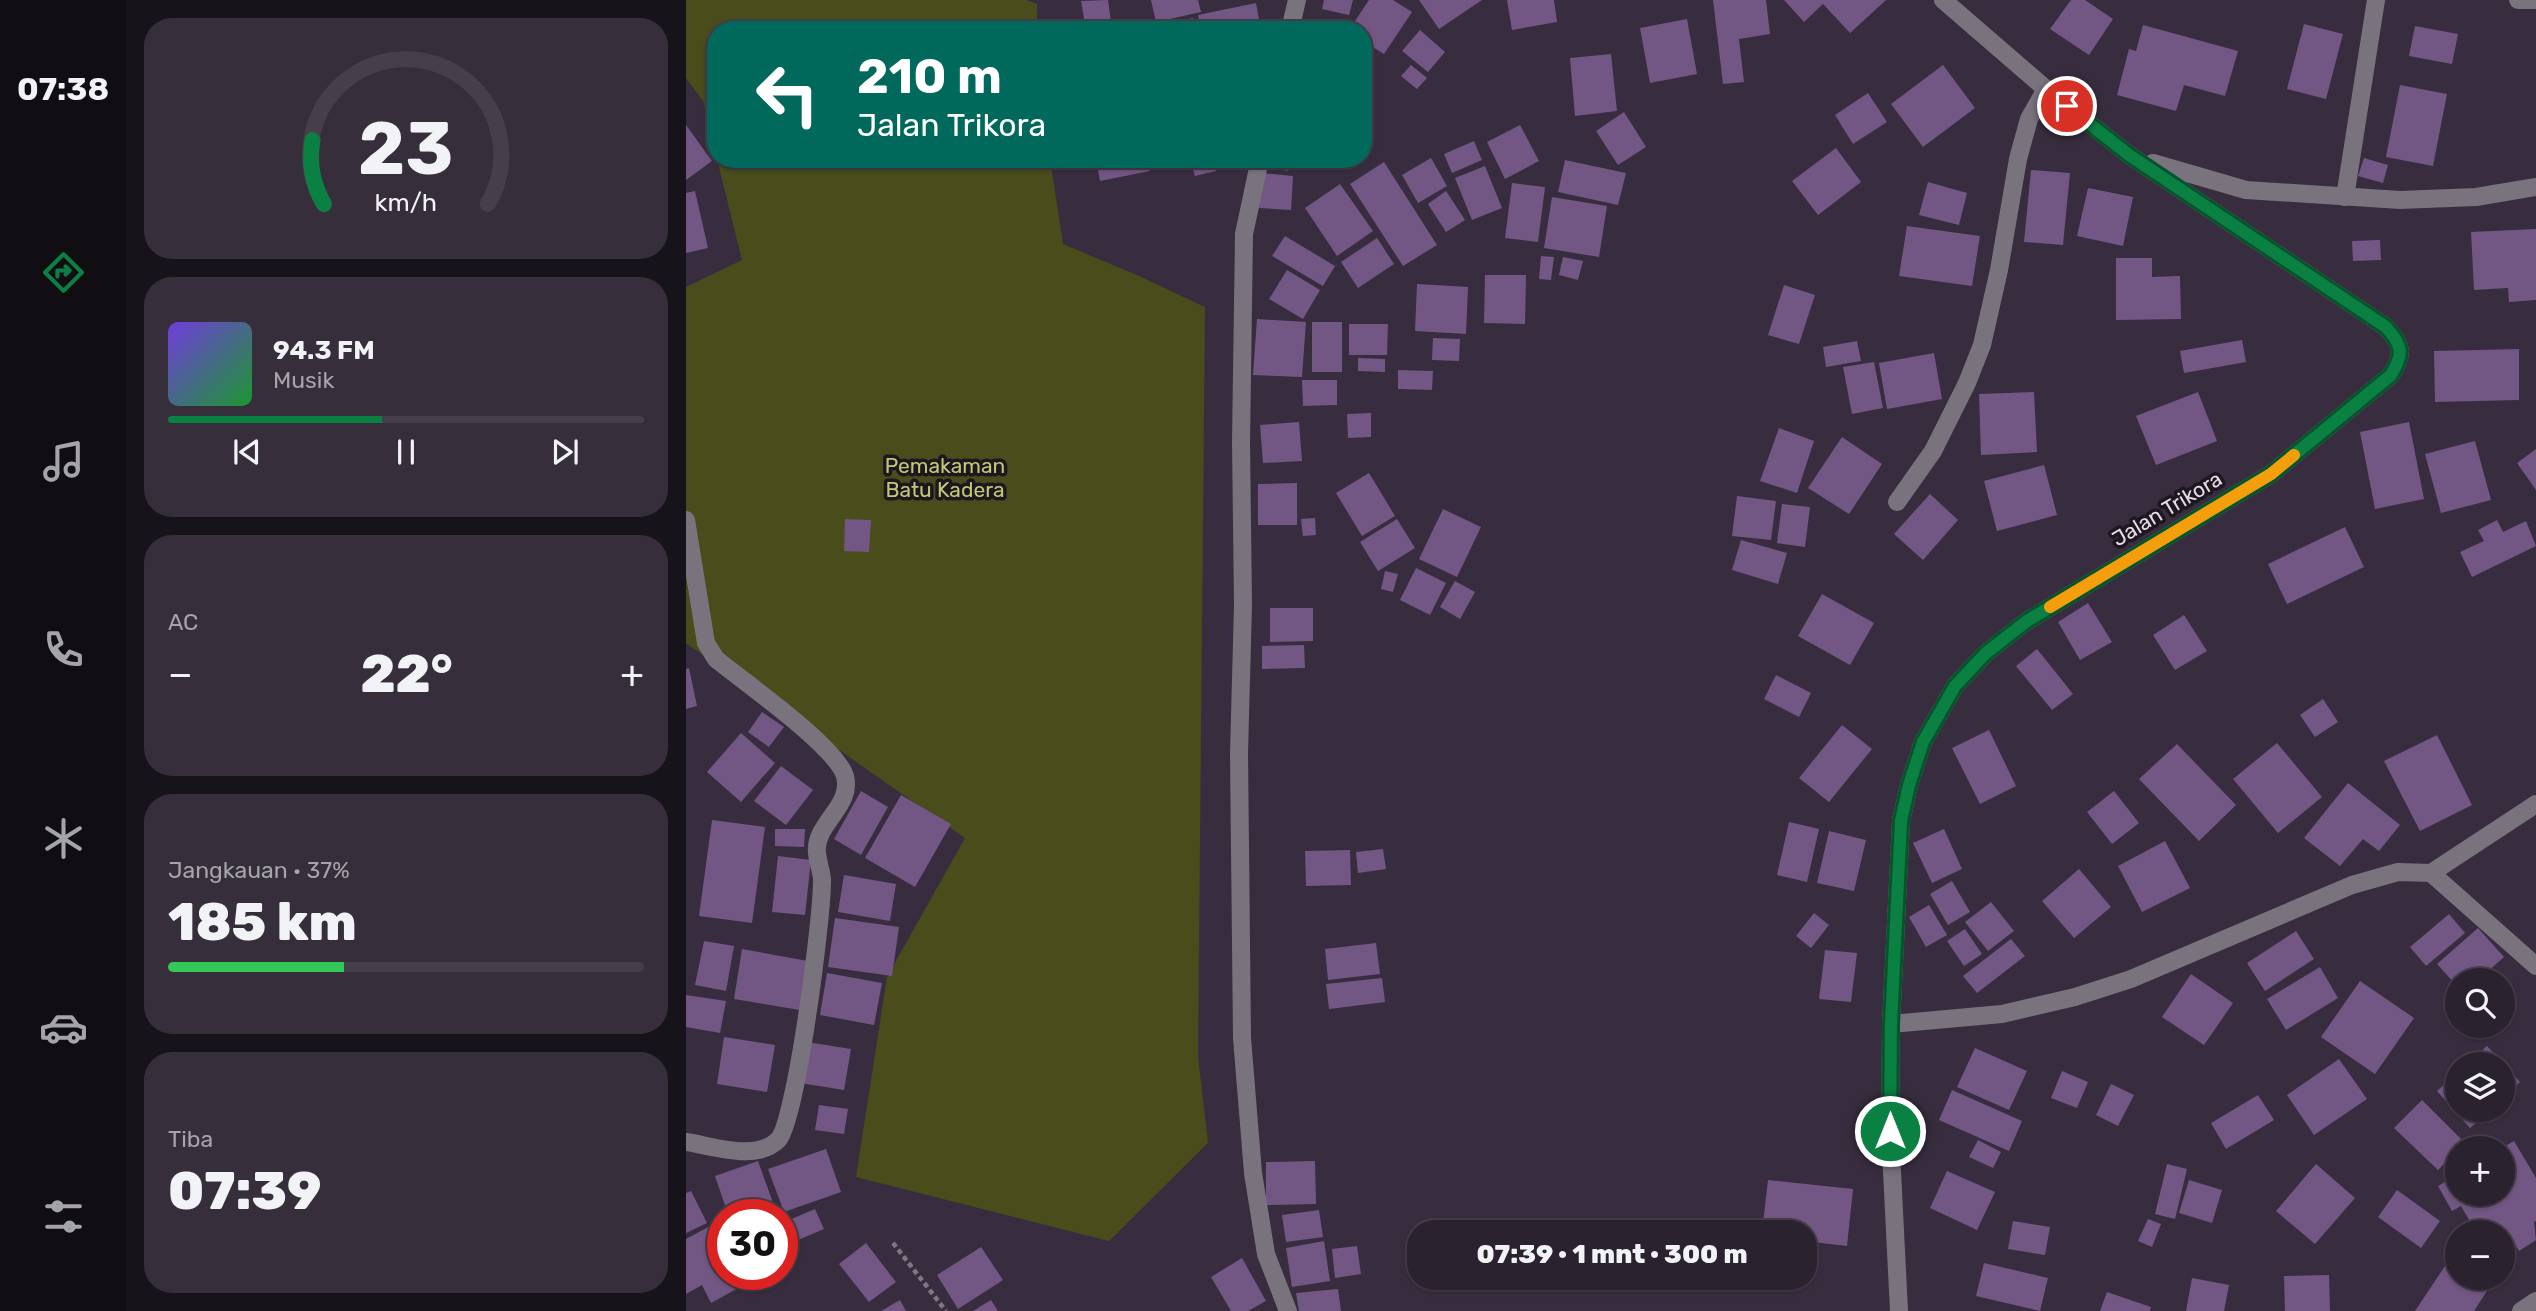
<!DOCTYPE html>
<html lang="id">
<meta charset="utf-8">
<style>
:root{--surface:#2a222f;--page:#362f3b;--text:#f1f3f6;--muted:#a5a4aa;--line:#463f4b;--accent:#0b8043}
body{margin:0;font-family:Rubik,sans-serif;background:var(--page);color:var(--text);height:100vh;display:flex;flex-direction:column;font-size:26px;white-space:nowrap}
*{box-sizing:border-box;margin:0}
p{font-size:23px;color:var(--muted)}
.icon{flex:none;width:38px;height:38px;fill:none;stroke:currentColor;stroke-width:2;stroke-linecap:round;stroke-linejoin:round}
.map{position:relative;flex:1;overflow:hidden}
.panel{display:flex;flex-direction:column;gap:18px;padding:18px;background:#17131a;width:560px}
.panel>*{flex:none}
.banner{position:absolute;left:21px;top:21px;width:665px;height:147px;border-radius:28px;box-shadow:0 2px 5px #0004,0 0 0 2px var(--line);background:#00695c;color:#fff;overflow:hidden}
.fabs{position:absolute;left:1759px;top:968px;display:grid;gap:14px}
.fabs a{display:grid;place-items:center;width:70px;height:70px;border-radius:50%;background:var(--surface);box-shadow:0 2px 5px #0004,0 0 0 2px var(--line);font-size:35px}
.speed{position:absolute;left:21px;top:1199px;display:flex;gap:14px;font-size:35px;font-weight:700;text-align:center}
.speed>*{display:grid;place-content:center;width:91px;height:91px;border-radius:50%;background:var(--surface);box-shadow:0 2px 5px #0004,0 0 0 2px var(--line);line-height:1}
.speed .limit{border:10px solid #d22;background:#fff;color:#111}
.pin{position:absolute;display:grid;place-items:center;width:60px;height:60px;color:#fff;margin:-30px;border:4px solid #fff;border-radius:50%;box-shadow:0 2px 7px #0007}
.me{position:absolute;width:77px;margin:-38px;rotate:0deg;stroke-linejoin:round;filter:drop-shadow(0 0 5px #0008)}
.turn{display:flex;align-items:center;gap:24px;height:147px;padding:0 35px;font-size:32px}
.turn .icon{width:91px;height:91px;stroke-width:2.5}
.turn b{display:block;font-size:49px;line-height:60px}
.big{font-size:52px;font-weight:800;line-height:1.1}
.panel .card{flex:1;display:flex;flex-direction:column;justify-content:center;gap:10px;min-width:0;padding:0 24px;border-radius:28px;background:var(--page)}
.panel .dial{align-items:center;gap:0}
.dial svg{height:182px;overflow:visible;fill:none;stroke:var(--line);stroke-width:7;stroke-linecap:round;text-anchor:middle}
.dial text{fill:var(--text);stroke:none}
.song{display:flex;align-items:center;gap:21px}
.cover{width:84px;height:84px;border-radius:10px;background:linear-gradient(135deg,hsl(260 70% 55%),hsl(130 70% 35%))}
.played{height:7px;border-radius:4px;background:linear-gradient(90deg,var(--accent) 45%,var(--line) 45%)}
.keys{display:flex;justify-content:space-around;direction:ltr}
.heat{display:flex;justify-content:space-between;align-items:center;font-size:38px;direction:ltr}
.charge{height:10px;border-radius:5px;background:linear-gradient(90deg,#34c759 37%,var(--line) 0)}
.trip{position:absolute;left:721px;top:1220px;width:410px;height:70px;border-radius:28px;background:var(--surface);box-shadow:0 2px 5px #0004,0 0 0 2px var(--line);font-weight:800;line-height:70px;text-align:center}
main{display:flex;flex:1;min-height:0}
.dock{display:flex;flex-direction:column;width:126px;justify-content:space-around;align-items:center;background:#110e13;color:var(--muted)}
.dock .icon{width:49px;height:49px}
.dock .active{color:var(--accent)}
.dock b{font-size:32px;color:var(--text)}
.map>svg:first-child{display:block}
</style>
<main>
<nav class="dock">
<b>07:38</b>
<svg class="icon active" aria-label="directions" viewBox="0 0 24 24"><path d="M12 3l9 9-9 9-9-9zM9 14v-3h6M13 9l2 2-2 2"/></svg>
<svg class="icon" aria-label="music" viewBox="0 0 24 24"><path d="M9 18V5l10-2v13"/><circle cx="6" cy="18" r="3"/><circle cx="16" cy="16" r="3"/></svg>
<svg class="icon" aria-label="phone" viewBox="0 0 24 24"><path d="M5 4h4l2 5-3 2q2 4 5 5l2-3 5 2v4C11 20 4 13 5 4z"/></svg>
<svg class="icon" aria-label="climate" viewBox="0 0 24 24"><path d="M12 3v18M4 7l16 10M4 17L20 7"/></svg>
<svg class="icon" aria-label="car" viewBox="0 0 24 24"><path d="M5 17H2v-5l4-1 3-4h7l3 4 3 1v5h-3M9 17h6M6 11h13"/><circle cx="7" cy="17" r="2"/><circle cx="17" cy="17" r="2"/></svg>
<svg class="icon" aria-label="filters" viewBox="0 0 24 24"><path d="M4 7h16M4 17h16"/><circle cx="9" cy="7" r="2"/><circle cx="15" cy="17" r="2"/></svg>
</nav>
<section class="panel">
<div class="card dial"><svg viewBox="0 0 100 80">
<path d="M14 69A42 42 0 1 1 86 69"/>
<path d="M14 69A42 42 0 0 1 9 41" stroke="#0b8043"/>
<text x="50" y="56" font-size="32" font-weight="700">23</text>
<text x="50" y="72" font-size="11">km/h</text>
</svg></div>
<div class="card">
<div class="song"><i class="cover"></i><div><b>94.3 FM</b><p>Musik</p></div></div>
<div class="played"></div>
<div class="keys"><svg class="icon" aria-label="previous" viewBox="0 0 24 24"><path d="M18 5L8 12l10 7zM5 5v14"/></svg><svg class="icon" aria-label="pause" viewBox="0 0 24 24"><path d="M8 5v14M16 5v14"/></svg><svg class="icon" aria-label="next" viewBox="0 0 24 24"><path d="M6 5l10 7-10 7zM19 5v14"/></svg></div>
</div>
<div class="card"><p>AC</p>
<div class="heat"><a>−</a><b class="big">22°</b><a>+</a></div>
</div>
<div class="card"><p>Jangkauan · 37%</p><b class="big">185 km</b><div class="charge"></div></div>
<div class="card"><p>Tiba</p><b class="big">07:39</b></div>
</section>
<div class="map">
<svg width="1850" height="1311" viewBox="0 0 1850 1311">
<rect width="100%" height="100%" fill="#382d3f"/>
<g fill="#494c1b">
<polygon points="0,0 340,0 351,4 351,30 30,30 30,154 17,101 0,78"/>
<polygon points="31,159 364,159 377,244 453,276 519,307 512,1056 522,1143 423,1241 170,1177 201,977 279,838 0,643 0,287 56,260"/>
</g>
<g fill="#725683">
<polygon points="422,0 426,30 400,30 395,1"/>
<polygon points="465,0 512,0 515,12 470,22"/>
<polygon points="638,0 667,0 663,15 636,9"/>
<polygon points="683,0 707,0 726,12 698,54 677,41 677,30 663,30"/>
<polygon points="733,0 796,0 753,29"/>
<polygon points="821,0 868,0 871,22 826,30"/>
<polygon points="1027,0 1080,0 1084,34 1053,39 1058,82 1037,84"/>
<polygon points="1098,0 1200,0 1164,33 1137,4 1118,22"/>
<polygon points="1385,0 1399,0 1427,19 1403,55 1364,29"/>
<polygon points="570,3 575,30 515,30 512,15"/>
<polygon points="507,18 509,30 472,30 471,26"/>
<polygon points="1001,19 1011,74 964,83 954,28"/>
<polygon points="1618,24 1657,34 1640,99 1601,89"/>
<polygon points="1457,25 1552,51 1539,96 1498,85 1490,111 1431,95 1443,49 1450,51"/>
<polygon points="1729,26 1772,34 1766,64 1723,56"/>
<polygon points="734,30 759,52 742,72 716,51"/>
<polygon points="925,54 931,111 889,116 884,58"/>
<polygon points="725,65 741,78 731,89 715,76"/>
<polygon points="1257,65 1289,108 1237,147 1205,104"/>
<polygon points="1714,85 1761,94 1747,166 1700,157"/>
<polygon points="1182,93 1201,122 1167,144 1149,115"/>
<polygon points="938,112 960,147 932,165 910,131"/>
<polygon points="0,125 26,161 0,180"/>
<polygon points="834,125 853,161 819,179 801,142"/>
<polygon points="788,141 796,160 766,173 758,154"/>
<polygon points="1150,148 1175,182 1132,215 1106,181"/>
<polygon points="745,158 761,186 732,203 716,175"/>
<polygon points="1678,158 1702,165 1697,183 1672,176"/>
<polygon points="410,159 462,159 464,171 414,181"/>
<polygon points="504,159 527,159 530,171 509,176"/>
<polygon points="583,159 605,159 602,171 581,167"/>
<polygon points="879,160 940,173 932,205 872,192"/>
<polygon points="698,162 751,245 717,266 664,184"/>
<polygon points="799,166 816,208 786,220 769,178"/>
<polygon points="1345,170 1384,173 1377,245 1338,242"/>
<polygon points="575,173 607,176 605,210 573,208"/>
<polygon points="1242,182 1281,193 1273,225 1233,215"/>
<polygon points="826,183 859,187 852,242 819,238"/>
<polygon points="654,184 687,231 651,256 619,208"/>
<polygon points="1402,188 1447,197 1437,246 1391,236"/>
<polygon points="9,191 22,248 0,253 0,193"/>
<polygon points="760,191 779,220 760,232 742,204"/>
<polygon points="866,197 921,206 913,257 858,248"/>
<polygon points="1221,226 1294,236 1286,286 1213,276"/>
<polygon points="1850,229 1850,300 1823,302 1822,288 1788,290 1785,232"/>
<polygon points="599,236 649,266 637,286 586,256"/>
<polygon points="691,238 708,264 672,288 655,262"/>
<polygon points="1694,240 1695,260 1667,261 1666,241"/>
<polygon points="855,256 868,257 865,280 853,279"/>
<polygon points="877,257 897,261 892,280 873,275"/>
<polygon points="1430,258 1466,258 1466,277 1494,276 1495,319 1430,320"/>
<polygon points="601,270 634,290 617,319 583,299"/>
<polygon points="799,275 840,275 839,324 798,323"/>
<polygon points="731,284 782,287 780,334 729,331"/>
<polygon points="1098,285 1129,295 1113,344 1082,335"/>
<polygon points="571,319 620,322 616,377 567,375"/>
<rect x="626" y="322" width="30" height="50"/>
<polygon points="663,324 702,324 701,355 663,355"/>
<polygon points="747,338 774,339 773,361 746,360"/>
<polygon points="1556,340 1560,362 1498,373 1494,351"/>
<polygon points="1171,341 1175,361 1140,367 1137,347"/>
<polygon points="1833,349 1833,400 1749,402 1748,351"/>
<polygon points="1248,353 1256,399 1201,409 1193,363"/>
<polygon points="672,358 699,359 699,372 672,371"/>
<polygon points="1188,362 1197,408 1166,414 1157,367"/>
<polygon points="712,370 747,371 746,390 712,389"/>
<polygon points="616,380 651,380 651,405 617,406"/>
<polygon points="1348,392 1351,452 1295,455 1293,394"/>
<polygon points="1512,392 1531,441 1470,465 1450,416"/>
<polygon points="685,413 685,437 662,438 661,414"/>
<polygon points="613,422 616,461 577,463 574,425"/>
<polygon points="1723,422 1738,499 1689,509 1674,432"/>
<polygon points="1093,428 1128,441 1111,493 1074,481"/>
<polygon points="1156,437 1196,464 1163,514 1122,488"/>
<polygon points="1789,441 1805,500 1755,513 1739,454"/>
<polygon points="1850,449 1850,490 1831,463"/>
<polygon points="1358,465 1371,515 1311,531 1298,481"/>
<polygon points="683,473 709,516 676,536 650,493"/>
<polygon points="611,483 611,525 572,525 572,484"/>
<polygon points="1244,494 1272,520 1237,560 1208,534"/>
<polygon points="1051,496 1090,501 1085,540 1046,536"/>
<polygon points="1096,504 1124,507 1119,547 1091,543"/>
<polygon points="757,509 795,527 771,577 733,559"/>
<polygon points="629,518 630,535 617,536 615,519"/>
<polygon points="159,519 185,520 183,552 158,551"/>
<polygon points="711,519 729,548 692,571 674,542"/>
<polygon points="1811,520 1817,532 1840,521 1850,546 1786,577 1774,552 1798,541 1792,530"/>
<polygon points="1659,527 1678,567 1601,604 1582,564"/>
<polygon points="1055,540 1101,553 1092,584 1046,570"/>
<polygon points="730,568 760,583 744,615 714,600"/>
<polygon points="699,571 712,574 707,592 695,589"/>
<polygon points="769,581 789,592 774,619 754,607"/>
<polygon points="1136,594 1188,623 1164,665 1112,636"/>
<polygon points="1402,603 1426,642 1394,660 1372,622"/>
<polygon points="584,608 627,608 627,641 584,642"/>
<polygon points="1498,615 1521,651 1489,670 1467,635"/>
<polygon points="618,645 619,668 576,669 576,646"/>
<polygon points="1351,649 1387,694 1366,710 1330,666"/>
<polygon points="3,668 11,706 0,709 0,669"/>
<polygon points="1090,675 1125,693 1113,717 1078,699"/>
<polygon points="1637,699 1652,722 1629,737 1614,715"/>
<polygon points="76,712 98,727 83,747 62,732"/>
<polygon points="1156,725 1186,749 1143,802 1113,778"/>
<polygon points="1303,730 1330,786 1294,804 1266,748"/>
<polygon points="55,733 89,763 55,802 21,772"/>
<polygon points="1751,735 1786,805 1734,831 1698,761"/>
<polygon points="1591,743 1636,797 1592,833 1547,779"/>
<polygon points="1491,744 1550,805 1513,841 1453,779"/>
<polygon points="95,766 127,790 100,825 68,801"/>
<polygon points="1662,783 1714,825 1693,851 1677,839 1654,866 1618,838"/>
<polygon points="175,791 202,807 175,855 148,839"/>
<polygon points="1428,791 1453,823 1426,844 1401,812"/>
<polygon points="215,795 265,824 229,887 179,858"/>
<polygon points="26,820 79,827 66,923 13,916"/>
<polygon points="1103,822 1133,829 1121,882 1091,875"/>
<polygon points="89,829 119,829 118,847 89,846"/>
<polygon points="1258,829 1276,869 1246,883 1227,843"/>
<polygon points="1143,831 1180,840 1168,891 1131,883"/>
<polygon points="1479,841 1504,888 1456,912 1432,866"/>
<polygon points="697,849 700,869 672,873 670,852"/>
<polygon points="664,850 665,885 620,886 619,851"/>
<polygon points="92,856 125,860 119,915 86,912"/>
<polygon points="1393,869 1425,907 1388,938 1356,901"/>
<polygon points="158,875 210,884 204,921 152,912"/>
<polygon points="1266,881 1284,912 1262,925 1244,894"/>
<polygon points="1305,902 1328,931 1302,951 1279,922"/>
<polygon points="1243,905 1261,935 1240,947 1223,917"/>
<polygon points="1128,913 1143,925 1125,948 1110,936"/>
<polygon points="1763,914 1779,933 1740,966 1724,947"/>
<polygon points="149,918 213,927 206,976 142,967"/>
<polygon points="1792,928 1818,957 1792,980 1771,980 1771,986 1751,964"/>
<polygon points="1279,929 1296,954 1278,966 1261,941"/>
<polygon points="1610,931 1628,959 1579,991 1561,963"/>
<polygon points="1325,939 1339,956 1291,993 1277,976"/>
<polygon points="18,941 48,946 40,991 9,985"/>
<polygon points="690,943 694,974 642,980 639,949"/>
<polygon points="56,949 122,961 114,1010 48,999"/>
<polygon points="1139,950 1171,953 1165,1002 1133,999"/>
<polygon points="1634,967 1652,998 1600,1030 1581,999"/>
<polygon points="141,973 196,983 188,1025 134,1015"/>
<polygon points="1505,974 1547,1003 1518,1045 1476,1017"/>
<polygon points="696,978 699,1002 643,1009 640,984"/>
<polygon points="1674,981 1728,1018 1689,1074 1635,1037"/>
<polygon points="0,995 40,1001 34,1033 0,1027"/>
<polygon points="38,1037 89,1045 81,1092 31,1084"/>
<polygon points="121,1042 165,1049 158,1090 114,1083"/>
<polygon points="1801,1046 1834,1082 1816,1099 1816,1064 1781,1064"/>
<polygon points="1289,1048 1341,1071 1323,1110 1271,1087"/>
<polygon points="1653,1059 1681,1099 1628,1135 1601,1095"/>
<polygon points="1376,1071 1402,1082 1391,1108 1365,1098"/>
<polygon points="1771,1073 1771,1110 1805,1110 1784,1128 1751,1091"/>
<polygon points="1425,1084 1448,1095 1432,1126 1410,1115"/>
<polygon points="1266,1090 1336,1121 1323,1151 1253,1120"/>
<polygon points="1572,1095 1588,1120 1540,1149 1525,1123"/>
<polygon points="1736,1100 1779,1143 1771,1148 1771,1151 1752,1170 1708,1128"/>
<polygon points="133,1105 162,1109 158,1134 129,1130"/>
<polygon points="1292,1140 1315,1152 1307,1168 1283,1157"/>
<polygon points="1828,1141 1850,1178 1850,1221 1848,1222 1850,1240 1833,1251 1824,1236 1816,1240 1816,1232 1790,1232 1775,1206 1766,1211 1752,1186 1771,1175 1771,1194 1816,1194 1816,1148"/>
<polygon points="140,1149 155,1192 98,1212 82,1169"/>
<polygon points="72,1161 91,1214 42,1214 29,1176"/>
<polygon points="629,1161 630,1204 580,1205 580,1162"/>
<polygon points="1481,1164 1501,1169 1489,1219 1469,1214"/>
<polygon points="1630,1164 1669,1198 1629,1244 1590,1211"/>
<polygon points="1261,1171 1309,1192 1291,1230 1244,1208"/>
<polygon points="1082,1180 1167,1189 1161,1246 1118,1241 1118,1232 1076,1232"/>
<polygon points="1503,1180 1536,1190 1526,1223 1493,1213"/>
<polygon points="1711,1190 1754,1221 1735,1248 1692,1217"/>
<polygon points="5,1191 21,1223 0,1233 0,1193"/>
<polygon points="129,1209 138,1229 98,1246 96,1223"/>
<polygon points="633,1210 637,1237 600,1242 596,1215"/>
<polygon points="1462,1219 1475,1224 1466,1247 1452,1241"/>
<polygon points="1327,1221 1364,1227 1359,1255 1322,1249"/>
<polygon points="28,1224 37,1240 37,1274 61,1274 65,1281 25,1303 16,1285 0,1294 0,1239"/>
<polygon points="638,1241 644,1281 606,1287 600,1248"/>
<polygon points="180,1243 210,1282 183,1302 153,1264"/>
<polygon points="671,1246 675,1274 649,1278 646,1249"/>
<polygon points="295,1247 317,1280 272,1309 251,1275"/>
<polygon points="1765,1257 1771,1260 1771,1278 1798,1278 1806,1283 1788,1311 1729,1311"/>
<polygon points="556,1258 580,1301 562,1311 545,1311 525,1277"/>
<polygon points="1298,1263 1362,1278 1354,1311 1290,1296"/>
<polygon points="1643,1275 1644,1311 1599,1311 1598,1276"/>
<polygon points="1506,1278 1543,1285 1538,1311 1500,1311"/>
<polygon points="652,1289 655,1311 613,1311 610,1293"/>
<polygon points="1421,1292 1465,1307 1464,1311 1414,1311"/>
<polygon points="214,1300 220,1311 195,1311"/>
<polygon points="305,1300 312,1311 287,1311"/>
</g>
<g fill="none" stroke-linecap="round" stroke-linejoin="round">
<polyline stroke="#7f7685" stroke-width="4.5" stroke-dasharray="5 3.5" stroke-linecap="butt" points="207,1243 260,1311"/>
<g stroke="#79737d" stroke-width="18">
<polyline points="1832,0 1850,0"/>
<polyline points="604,30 611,0"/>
<polyline points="574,159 558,234 555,442 557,605 553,753 556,1038 567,1173 580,1254 602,1311"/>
<polyline points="1467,163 1560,190 1714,200 1790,197 1850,187"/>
<polyline points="1659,197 1690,0"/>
<polyline points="1211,502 1247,451 1281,383 1296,345 1313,270 1332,159 1343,119 1360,89"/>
<path d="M 0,520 L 20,643 L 30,659 C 58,682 150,746 159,776 C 167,807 128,823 131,853 C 132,862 135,870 136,879 C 137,913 110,1123 92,1140 C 70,1162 27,1146 0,1142"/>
<polyline points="1745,873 1850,804"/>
<polyline points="1205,1024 1316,1014 1389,997 1445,979 1666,885 1712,872 1745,873 1850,966"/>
<path d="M 1213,1311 L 1204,1131 L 1205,1024 L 1215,821 L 1223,785 L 1237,742 L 1269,686 L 1300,653 L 1341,621 L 1585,474 L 1705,375 C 1718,354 1717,346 1700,327 L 1443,155 L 1360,89 L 1257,0"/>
<polyline points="1835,1311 1850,1301"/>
</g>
</g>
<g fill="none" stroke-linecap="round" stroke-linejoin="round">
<g stroke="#07532c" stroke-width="18">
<path id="route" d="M 1204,1131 L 1205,1024 L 1215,821 L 1223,785 L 1237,742 L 1269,686 L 1300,653 L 1341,621 L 1585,474 L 1705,375 C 1718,354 1717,346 1700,327 L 1443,155 L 1381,106"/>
</g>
<use href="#route" stroke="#0b8043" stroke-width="12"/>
<polyline stroke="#f59e0b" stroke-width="12" points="1364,607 1585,474 1608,455"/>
</g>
<g text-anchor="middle" stroke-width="7" stroke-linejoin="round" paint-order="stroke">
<g font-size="21" fill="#c2c873" stroke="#1d1720">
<text x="259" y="473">Pemakaman<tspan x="259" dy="24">Batu Kadera</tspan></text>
</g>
<g font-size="21" fill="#e4dde8" stroke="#1d1720">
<text transform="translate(1481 509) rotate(-31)" y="7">Jalan Trikora</text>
</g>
</g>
</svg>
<div class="fabs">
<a><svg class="icon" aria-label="search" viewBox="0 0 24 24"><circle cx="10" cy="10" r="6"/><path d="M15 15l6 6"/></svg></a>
<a><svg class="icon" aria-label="layers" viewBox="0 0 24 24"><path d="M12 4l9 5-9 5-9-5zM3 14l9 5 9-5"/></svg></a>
<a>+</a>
<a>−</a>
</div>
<div class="speed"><div class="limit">30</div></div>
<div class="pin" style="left:1381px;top:106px;background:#d93025"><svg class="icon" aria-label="arrive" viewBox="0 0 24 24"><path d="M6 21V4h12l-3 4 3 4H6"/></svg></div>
<svg class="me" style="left:1204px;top:1131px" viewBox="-20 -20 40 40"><circle r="17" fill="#0b8043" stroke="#fff" stroke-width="3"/><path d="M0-11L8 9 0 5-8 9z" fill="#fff"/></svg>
<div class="trip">07:39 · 1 mnt · 300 m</div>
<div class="banner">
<div class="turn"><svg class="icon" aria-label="left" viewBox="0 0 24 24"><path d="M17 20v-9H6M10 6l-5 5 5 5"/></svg><div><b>210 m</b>Jalan Trikora</div></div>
</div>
</div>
</main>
